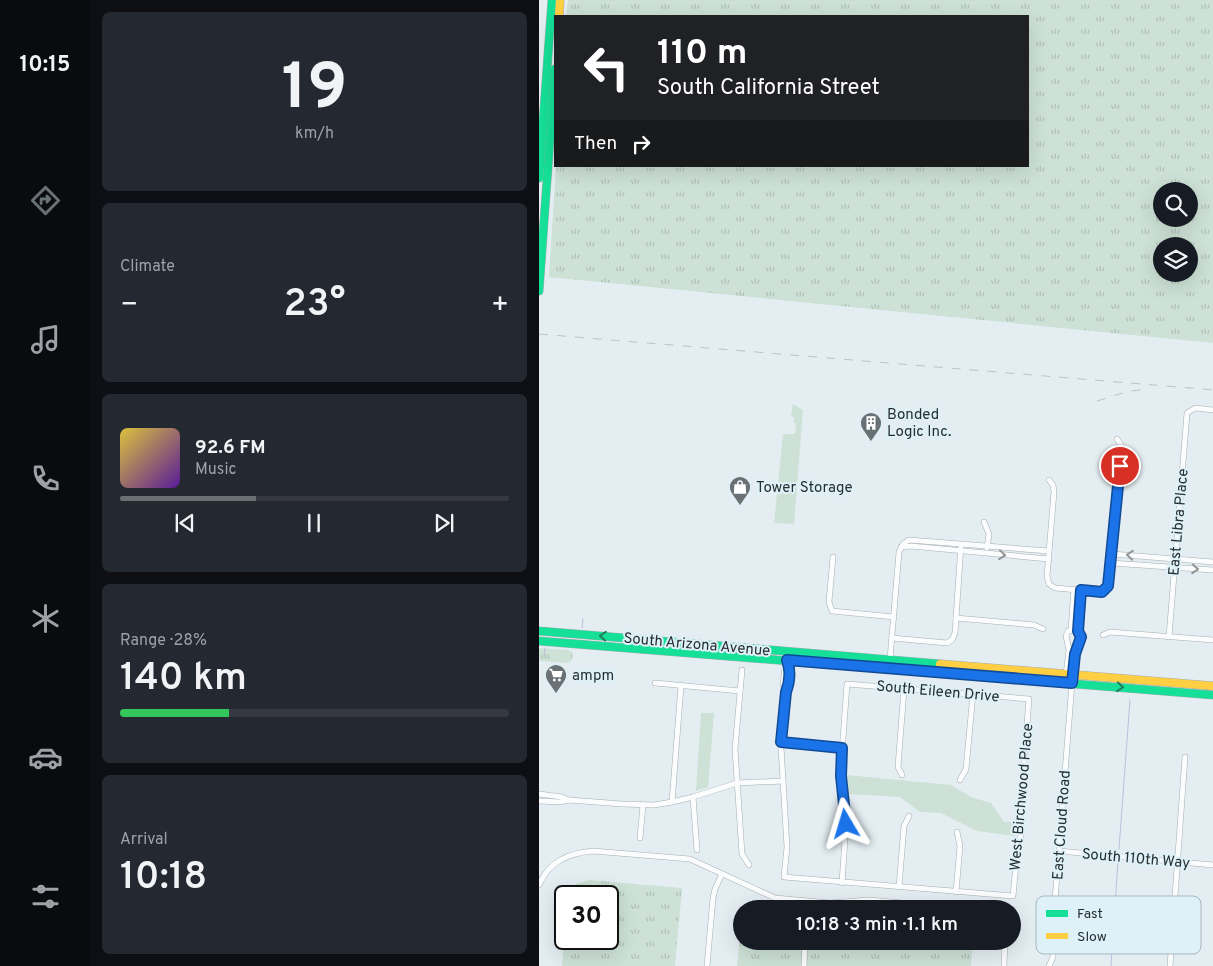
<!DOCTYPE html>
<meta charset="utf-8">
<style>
:root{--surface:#171b24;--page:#242831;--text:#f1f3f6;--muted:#9ea1a6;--line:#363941;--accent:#697174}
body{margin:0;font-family:Overpass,sans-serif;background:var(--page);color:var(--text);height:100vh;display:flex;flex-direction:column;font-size:19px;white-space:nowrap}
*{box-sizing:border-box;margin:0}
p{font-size:16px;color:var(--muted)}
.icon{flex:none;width:28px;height:28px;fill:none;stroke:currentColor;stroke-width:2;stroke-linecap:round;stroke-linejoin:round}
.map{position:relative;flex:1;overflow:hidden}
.sheet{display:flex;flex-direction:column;gap:12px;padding:12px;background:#0d0f14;width:449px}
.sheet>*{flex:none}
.guide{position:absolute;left:15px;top:15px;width:475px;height:152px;border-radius:0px;box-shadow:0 5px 20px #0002;background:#202124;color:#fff;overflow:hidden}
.controls{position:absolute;left:614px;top:182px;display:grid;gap:10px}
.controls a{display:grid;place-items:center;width:45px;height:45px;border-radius:50%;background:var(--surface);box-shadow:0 5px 20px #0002;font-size:25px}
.speed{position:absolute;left:15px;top:885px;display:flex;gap:10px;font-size:25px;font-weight:700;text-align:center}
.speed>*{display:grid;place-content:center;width:65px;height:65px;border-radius:50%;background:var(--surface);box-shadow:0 5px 20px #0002;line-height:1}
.speed .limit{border:2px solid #111;border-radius:8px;background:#fff;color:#111}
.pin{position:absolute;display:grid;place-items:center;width:42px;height:42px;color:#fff;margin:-21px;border:2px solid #fff;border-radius:50%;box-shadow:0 1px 5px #0007}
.me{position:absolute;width:55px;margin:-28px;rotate:353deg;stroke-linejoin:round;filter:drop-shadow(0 0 4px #0008)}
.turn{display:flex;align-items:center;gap:18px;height:105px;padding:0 20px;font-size:22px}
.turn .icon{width:65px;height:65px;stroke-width:2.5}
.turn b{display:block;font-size:35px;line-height:42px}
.then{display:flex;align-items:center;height:48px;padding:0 20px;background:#0003;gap:10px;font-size:19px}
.big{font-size:38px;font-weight:600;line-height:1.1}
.sheet .card{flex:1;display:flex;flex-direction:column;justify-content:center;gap:8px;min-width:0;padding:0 18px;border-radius:8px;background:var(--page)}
.sheet .dial{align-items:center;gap:0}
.dial b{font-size:65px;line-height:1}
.song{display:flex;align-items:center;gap:15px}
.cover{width:60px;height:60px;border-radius:8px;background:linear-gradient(135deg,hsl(50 70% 55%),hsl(270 70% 35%))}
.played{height:5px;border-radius:2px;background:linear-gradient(90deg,var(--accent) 35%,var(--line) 35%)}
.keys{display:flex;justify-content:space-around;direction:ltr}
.heat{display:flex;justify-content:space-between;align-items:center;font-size:28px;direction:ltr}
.charge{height:8px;border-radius:4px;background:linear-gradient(90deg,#34c759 28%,var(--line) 0)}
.trip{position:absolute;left:194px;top:900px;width:288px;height:50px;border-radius:25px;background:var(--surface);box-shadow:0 5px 20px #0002;font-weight:600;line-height:50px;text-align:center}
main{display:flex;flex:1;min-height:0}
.menu{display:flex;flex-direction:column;width:90px;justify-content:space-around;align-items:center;background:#090b0e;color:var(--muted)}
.menu .icon{width:35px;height:35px}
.menu .selected{color:var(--accent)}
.menu b{font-size:22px;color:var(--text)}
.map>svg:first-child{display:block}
</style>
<main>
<nav class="menu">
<b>10:15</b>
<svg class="icon selected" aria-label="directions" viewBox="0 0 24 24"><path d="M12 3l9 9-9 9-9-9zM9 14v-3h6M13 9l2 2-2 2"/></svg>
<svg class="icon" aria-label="music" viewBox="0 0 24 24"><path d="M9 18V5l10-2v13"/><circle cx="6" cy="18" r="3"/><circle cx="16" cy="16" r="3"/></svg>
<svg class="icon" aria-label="phone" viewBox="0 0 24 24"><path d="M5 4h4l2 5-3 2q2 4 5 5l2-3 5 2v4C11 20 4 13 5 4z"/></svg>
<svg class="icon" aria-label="climate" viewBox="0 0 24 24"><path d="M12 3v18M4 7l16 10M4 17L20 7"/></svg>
<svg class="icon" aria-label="car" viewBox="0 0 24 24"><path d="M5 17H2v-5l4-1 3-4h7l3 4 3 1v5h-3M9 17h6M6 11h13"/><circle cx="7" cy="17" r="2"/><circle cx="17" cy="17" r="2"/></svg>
<svg class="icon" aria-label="filters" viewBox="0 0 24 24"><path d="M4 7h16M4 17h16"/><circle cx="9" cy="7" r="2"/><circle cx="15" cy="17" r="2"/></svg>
</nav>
<section class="sheet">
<div class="card dial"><b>19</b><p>km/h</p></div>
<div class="card"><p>Climate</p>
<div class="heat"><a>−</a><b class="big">23°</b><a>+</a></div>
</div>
<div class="card">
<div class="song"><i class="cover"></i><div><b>92.6 FM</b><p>Music</p></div></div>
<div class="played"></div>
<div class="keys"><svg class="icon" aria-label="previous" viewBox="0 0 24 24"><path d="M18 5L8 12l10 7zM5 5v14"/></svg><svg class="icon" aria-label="pause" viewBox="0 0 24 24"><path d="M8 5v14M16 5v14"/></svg><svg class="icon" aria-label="next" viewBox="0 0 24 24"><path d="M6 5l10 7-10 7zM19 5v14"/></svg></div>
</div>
<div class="card"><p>Range · 28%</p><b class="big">140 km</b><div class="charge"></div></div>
<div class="card"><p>Arrival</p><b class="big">10:18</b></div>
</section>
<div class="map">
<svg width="675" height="966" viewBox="0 0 675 966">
<defs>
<pattern id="grass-tufts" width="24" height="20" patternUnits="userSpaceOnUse" patternTransform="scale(1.25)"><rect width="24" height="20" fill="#cde1d6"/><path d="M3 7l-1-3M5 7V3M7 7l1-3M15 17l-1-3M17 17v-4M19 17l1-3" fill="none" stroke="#b0c1b8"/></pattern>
</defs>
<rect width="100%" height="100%" fill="#e4eef2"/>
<g fill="url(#grass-tufts)" fill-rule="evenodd">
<path d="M 29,0 L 674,0 L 674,343 L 10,277 L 17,166 L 489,166 L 489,16 L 27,16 ZM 622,191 L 650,191 L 650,219 L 622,219 ZM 650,246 L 650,274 L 622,274 L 622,246 Z"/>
<polygon points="0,648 29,650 34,652 33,660 29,663 0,661"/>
<polygon points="50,880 143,888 136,966 23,966 26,927 26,939 69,939 69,896 29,896 37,884"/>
<polygon points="202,924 202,941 434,941 432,966 198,966"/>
</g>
<g fill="#cde1d6">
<polygon points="254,404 264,410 255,524 235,523 244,434 256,434 257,423 255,423 255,418 252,415"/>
<polygon points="162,713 175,713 169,787 157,791"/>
<polygon points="308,775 412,785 432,797 452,803 465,822 477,822 476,836 438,831 402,813 381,812 361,797 309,794"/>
</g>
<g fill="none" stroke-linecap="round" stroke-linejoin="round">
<g stroke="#bebddf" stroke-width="1">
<polyline points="43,628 44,619"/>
<polyline points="5,655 6,648"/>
<polyline points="580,849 591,700"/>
<polyline points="572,966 579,861"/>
</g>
<g stroke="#a5adb0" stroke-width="6">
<g id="street">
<polyline points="510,480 514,485 515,492 508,576 510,584 516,588 563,592 569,586 570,580 583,449 582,445 578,439"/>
<polyline points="445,522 450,534 448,548"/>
<polyline points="362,547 372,546 510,559"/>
<polyline points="573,554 675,562"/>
<polyline points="294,557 290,602 293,611 355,617"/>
<polyline points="572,563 675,570"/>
<polyline points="417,618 495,625 504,629"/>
<polyline points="532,630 535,589"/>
<polyline points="539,631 542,590"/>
<polyline points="564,635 571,632 675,640"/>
<polyline points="630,637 648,413 656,408 675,410"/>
<polyline points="353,638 408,643 413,640 416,633 422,545"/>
<polyline points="351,659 360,552 364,544 370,540 510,551"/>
<path d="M 248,660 C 252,671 251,681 247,692 L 242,747 L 248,847 L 245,877 L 474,896 L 477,865 L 482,834 L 482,800 L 490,699 L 308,684 L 302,766 L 307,824 L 303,883"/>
<polyline points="203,670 196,749 203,854 210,865"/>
<polyline points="116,683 201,691"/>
<polyline points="246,691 244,684 248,651"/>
<polyline points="242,742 303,748"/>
<polyline points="363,775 359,767 365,689"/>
<polyline points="421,780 427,769 434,694"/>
<polyline points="0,794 23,797 30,800"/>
<polyline points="154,797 158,850"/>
<polyline points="0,801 21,802 30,800 83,804 115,805 133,802 154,797 198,783 244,781"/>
<polyline points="133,802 142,686"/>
<polyline points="101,838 104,805"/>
<polyline points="520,851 675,865"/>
<path d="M 0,885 C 10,861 30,853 54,851 L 151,859 L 236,898 L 291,903 L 330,900 L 428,909"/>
<polyline points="360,887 365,826 370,816"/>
<polyline points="417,892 421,846 418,832"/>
<polyline points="168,966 174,898 176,889 183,874"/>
<polyline points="265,966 266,941"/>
<polyline points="465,966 466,941"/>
<polyline points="510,966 514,957 516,900 533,683 536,654 542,637 541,632 534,630 529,631 527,636 530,650 526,683"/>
<polyline points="631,966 646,757"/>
</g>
</g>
<g stroke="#a5adb0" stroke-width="9">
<g id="fast">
<polyline points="0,178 13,0"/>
<polyline points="0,291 16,69"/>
<polyline points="0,631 401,664"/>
<polyline points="0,641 675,695"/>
</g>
</g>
<g stroke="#a5adb0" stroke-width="9">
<g id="slow">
<polyline points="20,16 21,0"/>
<polyline points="401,664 675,686"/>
</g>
</g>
<use href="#street" stroke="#fbfcfd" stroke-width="5"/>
<use href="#fast" stroke="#16e098" stroke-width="8"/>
<use href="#slow" stroke="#ffcf43" stroke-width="8"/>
<g stroke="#bfc1c2" stroke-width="1" stroke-dasharray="9 9" stroke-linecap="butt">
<polyline points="0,334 675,390"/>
<polyline points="558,401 587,392 606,389"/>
</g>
</g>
<defs><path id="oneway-chevron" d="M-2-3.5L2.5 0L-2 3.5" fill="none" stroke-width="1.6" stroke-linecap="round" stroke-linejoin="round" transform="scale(1.25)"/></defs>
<g stroke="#919596">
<use href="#oneway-chevron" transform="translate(463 555) rotate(6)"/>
<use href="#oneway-chevron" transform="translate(591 555) rotate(-175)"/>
<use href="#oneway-chevron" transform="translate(656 569) rotate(4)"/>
</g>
<g stroke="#1f7e5f">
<use href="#oneway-chevron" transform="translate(64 636) rotate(-175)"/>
<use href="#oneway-chevron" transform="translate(581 687) rotate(5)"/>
</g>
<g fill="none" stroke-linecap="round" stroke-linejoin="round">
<g stroke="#114b97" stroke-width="12">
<path id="route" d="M 307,824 L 302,776 L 303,748 L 242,742 L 247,692 C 251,681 252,671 248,660 L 533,683 L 536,654 L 542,637 L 539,631 L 542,590 L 563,592 L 569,586 L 581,466"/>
</g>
<use href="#route" stroke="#1a73e8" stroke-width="9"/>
</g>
<defs>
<g id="building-pin" transform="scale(1.125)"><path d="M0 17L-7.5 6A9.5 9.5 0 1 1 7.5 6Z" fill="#697174" stroke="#def1f8"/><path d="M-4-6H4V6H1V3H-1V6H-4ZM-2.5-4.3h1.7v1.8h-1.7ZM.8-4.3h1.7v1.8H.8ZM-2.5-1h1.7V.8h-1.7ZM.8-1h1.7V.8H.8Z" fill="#fff"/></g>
<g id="shop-pin" transform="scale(1.125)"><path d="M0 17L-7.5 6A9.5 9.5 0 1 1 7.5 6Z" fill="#697174" stroke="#def1f8"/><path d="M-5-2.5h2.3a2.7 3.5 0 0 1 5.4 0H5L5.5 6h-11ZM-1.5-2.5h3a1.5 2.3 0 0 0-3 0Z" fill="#fff"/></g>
<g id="supermarket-pin" transform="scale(1.125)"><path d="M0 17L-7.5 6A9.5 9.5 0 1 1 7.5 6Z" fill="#697174" stroke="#def1f8"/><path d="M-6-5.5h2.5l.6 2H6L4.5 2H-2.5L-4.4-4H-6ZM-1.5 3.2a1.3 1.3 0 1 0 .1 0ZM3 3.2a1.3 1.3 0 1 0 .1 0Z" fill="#fff"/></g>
</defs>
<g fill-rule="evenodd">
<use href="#building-pin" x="332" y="423"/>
<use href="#shop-pin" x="201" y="487"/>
<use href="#supermarket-pin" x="17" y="675"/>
</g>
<g text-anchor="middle" stroke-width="4" stroke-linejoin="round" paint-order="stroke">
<g font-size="15" fill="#272e30" stroke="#def1f8" text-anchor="start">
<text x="348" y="419">Bonded<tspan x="348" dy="17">Logic Inc.</tspan></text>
<text x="217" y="492">Tower Storage</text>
<text x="33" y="680">ampm</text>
</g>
<g font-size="15" fill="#272e30" stroke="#def1f8">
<text transform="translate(639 522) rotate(-85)" y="5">East Libra Place</text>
<text transform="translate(158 644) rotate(5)" y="5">South Arizona Avenue</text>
<text transform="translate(399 691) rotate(5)" y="5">South Eileen Drive</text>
<text transform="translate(482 797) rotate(-85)" y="5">West Birchwood Place</text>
<text transform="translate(522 825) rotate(-86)" y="5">East Cloud Road</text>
<text transform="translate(597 858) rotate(5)" y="5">South 110th Way</text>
</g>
</g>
<rect x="497" y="896" width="165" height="58" rx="8" fill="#def1f8" stroke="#a7b6bc" stroke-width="1"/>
<rect x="507" y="910" width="22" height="7" fill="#16e098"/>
<rect x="507" y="933" width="22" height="6" fill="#ffcf43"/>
<g font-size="14" fill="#272e30">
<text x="538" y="918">Fast</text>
<text x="538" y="941">Slow</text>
</g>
</svg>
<div class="controls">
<a><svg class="icon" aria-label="search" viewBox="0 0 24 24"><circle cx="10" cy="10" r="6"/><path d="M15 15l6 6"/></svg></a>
<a><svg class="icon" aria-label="layers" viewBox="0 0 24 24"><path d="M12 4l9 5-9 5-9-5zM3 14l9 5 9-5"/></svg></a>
</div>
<div class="speed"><div class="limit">30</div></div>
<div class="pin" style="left:581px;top:466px;background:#d93025"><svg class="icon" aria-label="arrive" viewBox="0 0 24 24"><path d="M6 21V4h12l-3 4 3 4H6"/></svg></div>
<svg class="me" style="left:307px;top:824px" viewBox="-20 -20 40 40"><path d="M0-17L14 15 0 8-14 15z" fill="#1a73e8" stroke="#fff" stroke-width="4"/></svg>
<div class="trip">10:18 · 3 min · 1.1 km</div>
<div class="guide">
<div class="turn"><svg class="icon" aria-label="left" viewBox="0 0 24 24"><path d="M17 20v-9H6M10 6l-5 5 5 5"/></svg><div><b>110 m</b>South California Street</div></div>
<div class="then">Then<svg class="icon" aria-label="right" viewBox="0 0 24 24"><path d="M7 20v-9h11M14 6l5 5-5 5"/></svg></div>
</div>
</div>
</main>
